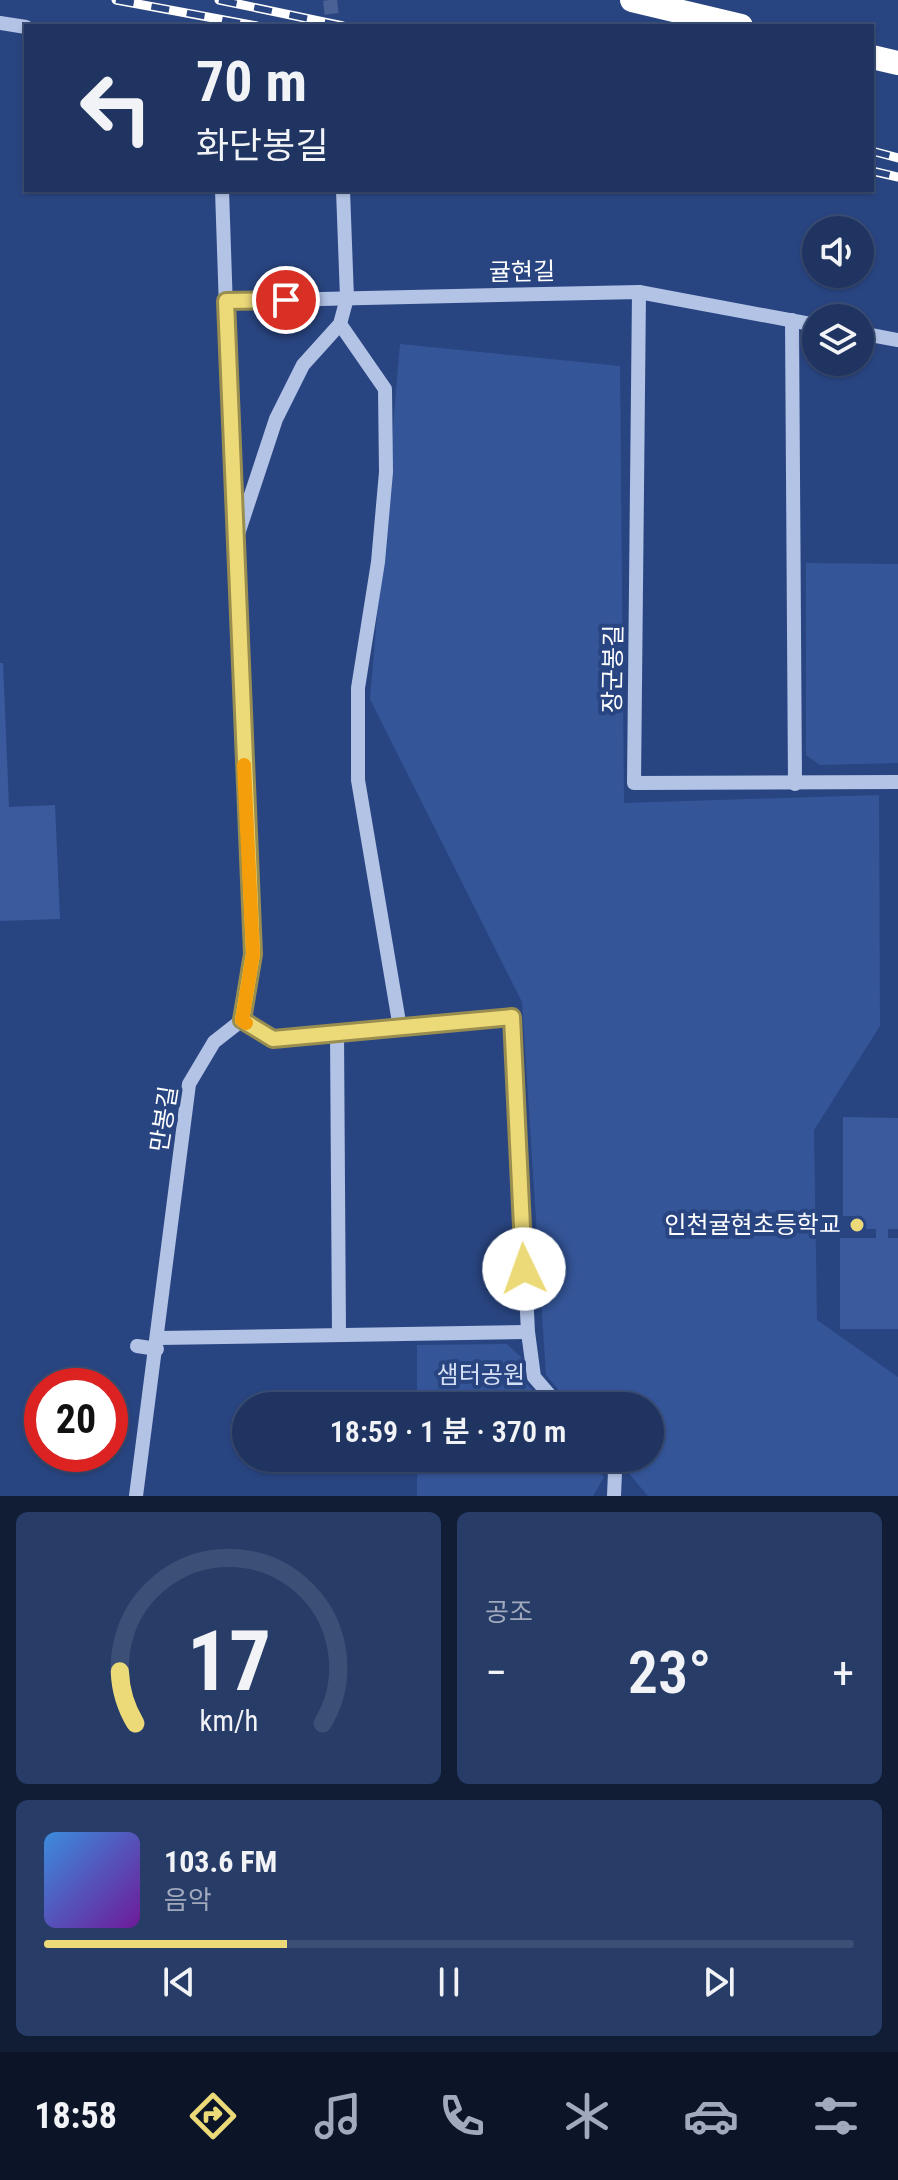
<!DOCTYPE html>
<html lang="ko">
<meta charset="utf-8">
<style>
:root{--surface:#1f3461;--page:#273c67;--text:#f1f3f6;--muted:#a1aabd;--line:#3c4f76;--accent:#ecda79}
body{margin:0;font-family:"Roboto Condensed","Noto Sans KR",sans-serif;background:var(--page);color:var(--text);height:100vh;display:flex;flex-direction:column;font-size:30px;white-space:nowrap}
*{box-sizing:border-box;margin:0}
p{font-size:26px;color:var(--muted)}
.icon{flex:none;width:44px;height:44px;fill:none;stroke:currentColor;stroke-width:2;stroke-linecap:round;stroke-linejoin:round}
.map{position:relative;height:1496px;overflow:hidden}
.panel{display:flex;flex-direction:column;gap:16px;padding:16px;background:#111d35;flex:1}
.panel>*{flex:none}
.guide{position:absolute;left:24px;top:24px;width:850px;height:168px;border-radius:0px;box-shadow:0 2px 6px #0004,0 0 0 2px var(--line);background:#1f3461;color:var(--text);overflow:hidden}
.buttons{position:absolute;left:802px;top:216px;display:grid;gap:16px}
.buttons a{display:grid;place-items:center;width:72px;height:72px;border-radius:50%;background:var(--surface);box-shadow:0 2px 6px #0004,0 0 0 2px var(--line);font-size:40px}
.speed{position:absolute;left:24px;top:1368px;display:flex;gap:16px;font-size:40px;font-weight:700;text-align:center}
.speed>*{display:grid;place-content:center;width:104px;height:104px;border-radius:50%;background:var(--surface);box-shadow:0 2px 6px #0004,0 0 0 2px var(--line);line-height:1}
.speed .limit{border:12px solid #d22;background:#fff;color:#111}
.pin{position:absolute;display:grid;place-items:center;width:68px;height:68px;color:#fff;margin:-34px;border:4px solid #fff;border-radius:50%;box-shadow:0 2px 8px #0007}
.me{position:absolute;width:88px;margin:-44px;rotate:357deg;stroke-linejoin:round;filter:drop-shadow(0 0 6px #0008)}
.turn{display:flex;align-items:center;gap:28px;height:168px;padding:0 40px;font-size:36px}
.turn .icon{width:104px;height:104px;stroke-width:2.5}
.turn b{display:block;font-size:56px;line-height:68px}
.big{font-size:60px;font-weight:600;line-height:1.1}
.panel .tile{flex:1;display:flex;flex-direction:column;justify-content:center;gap:12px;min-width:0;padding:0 28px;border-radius:12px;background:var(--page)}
.panel .dial{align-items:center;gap:0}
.dial svg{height:208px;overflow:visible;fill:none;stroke:var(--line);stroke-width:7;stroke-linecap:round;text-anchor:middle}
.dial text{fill:var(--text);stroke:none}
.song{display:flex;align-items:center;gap:24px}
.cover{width:96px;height:96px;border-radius:12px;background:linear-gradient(135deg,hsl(210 70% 55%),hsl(280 70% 35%))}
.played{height:8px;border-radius:4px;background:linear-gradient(90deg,var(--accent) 30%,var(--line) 30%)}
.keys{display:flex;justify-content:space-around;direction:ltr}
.heat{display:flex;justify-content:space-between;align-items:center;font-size:44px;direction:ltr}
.panel .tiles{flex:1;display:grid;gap:16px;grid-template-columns:1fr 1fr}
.tile:last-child{grid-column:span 2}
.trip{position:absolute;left:232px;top:1392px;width:432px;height:80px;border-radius:40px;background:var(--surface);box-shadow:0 2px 6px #0004,0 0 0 2px var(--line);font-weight:600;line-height:80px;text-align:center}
.tab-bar{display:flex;height:128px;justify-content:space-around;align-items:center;background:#0c1527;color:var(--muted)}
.tab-bar .icon{width:56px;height:56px}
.tab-bar .current{color:var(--accent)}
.tab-bar b{font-size:36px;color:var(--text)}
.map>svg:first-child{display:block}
</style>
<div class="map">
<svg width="898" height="1496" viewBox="0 0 898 1496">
<rect width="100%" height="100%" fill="#294581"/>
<g fill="#345598">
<polygon points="400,344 620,366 624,803 879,795 880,1026 814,1130 817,1320 898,1377 898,1496 648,1496 616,1458 650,1458 650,1406 572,1406 546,1375 522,1002 370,699"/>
<polygon points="806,563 898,564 898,763 820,765 806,755"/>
<polygon points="507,1344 521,1357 521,1377 546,1406 417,1406 417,1345"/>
<polygon points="417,1458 589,1458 604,1477 593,1496 417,1496"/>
</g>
<g fill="#3a5a9d">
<polygon points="0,663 3,663 9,807 55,805 60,919 0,921"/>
<polygon points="843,1117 898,1118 898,1229 888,1229 888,1238 898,1238 898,1329 840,1329 840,1238 876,1238 876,1229 861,1229 862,1216 843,1216"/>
</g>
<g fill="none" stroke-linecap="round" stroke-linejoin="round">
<polyline stroke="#496194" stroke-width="14" stroke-dasharray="14 7" stroke-linecap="butt" points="330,0 333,26"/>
<g stroke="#b2c3e6" stroke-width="14">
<polyline points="0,23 26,27"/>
<polyline points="639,292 634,783 898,782"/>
<polyline points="226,301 639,292 816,325"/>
<polyline points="792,320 795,784"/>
<polyline points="340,324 385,389 386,472 378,562 358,688 358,780 400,1028"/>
<polyline points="860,333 898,340"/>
<polyline points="238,534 276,419 303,365 340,324 347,298 343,190"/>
<polyline points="242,1020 273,1039 512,1017 528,1332 534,1377 559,1406"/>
<polyline points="337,1033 339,1335"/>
<polyline points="159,1338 528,1332"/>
<polyline points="137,1346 157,1349"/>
<polyline points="602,1458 615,1472 614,1496"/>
<polyline points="136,1496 189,1084 214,1042 242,1020 253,954 234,546 222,190"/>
</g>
<g stroke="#fff" stroke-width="24">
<polyline points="632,0 741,26"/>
<polyline points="872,57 898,63"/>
</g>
<g stroke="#fff" stroke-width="9">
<g id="rail">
<polyline points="116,0 257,26"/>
<polyline points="219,0 343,26"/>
<polyline points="872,151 898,158"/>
<polyline points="872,171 898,177"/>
</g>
</g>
<use href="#rail" stroke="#294581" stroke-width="6" stroke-dasharray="18" stroke-linecap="butt"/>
</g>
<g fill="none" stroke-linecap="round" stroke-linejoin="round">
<g stroke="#998e4f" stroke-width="20">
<polyline id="route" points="286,300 226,301 253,954 242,1020 273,1039 512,1017 524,1269"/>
</g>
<use href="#route" stroke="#ecda79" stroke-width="14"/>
<polyline stroke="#f59e0b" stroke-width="14" points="244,765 253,954 242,1020 246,1023"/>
</g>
<circle fill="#ecda79" stroke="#294581" stroke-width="3" cx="857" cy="1225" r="8"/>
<g text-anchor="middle" stroke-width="8" stroke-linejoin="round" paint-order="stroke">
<g font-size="24" fill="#fff" stroke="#294581">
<text transform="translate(522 272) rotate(-1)" y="8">귤현길</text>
<text transform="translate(613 669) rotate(-89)" y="8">장군봉길</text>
<text transform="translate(164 1119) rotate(-81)" y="8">만봉길</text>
</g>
<g font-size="24" fill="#fff" stroke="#294581" text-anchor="end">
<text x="841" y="1233">인천귤현초등학교</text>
</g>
<g font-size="24" fill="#d5dff5" stroke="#294581">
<text x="481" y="1383">샘터공원</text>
</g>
</g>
</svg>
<div class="buttons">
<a><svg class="icon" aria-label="sound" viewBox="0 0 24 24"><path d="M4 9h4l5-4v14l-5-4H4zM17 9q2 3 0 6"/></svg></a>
<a><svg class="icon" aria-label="layers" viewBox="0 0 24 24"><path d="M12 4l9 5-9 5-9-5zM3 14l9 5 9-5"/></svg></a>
</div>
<div class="speed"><div class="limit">20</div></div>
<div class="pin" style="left:286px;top:300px;background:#d93025"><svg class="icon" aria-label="arrive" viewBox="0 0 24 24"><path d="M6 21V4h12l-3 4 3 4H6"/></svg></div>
<svg class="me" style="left:524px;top:1269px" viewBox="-20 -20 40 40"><circle r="19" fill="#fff"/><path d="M0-13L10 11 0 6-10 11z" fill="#ecda79"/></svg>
<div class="trip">18:59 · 1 분 · 370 m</div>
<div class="guide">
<div class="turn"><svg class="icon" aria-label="left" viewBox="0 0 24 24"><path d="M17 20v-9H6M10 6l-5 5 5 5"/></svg><div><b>70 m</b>화단봉길</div></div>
</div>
</div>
<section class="panel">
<div class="tiles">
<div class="tile dial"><svg viewBox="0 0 100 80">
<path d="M14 69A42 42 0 1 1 86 69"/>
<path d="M14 69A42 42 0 0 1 8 49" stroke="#ecda79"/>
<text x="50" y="56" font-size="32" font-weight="700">17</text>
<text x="50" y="72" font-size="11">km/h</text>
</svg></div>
<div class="tile"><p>공조</p>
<div class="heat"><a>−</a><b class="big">23°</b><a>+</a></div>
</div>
<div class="tile">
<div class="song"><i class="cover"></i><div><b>103.6 FM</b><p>음악</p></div></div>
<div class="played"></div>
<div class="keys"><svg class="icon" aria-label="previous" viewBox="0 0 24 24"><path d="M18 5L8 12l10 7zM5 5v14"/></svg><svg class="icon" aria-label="pause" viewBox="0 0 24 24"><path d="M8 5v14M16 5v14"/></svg><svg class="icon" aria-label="next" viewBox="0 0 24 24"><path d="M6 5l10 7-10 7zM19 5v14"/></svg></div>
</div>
</div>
</section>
<nav class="tab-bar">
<b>18:58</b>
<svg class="icon current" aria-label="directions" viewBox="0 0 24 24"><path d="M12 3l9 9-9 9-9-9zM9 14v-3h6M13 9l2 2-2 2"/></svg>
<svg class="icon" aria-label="music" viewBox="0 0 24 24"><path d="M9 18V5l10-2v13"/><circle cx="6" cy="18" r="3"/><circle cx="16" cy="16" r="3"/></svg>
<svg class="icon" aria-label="phone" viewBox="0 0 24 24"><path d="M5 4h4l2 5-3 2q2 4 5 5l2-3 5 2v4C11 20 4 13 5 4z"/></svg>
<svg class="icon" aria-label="climate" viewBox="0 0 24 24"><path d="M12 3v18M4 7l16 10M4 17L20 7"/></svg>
<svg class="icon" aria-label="car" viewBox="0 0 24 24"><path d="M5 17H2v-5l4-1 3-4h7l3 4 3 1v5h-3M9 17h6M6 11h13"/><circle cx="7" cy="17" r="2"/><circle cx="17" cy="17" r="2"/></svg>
<svg class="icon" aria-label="filters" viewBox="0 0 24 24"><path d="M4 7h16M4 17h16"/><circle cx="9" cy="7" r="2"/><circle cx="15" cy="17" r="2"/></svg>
</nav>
